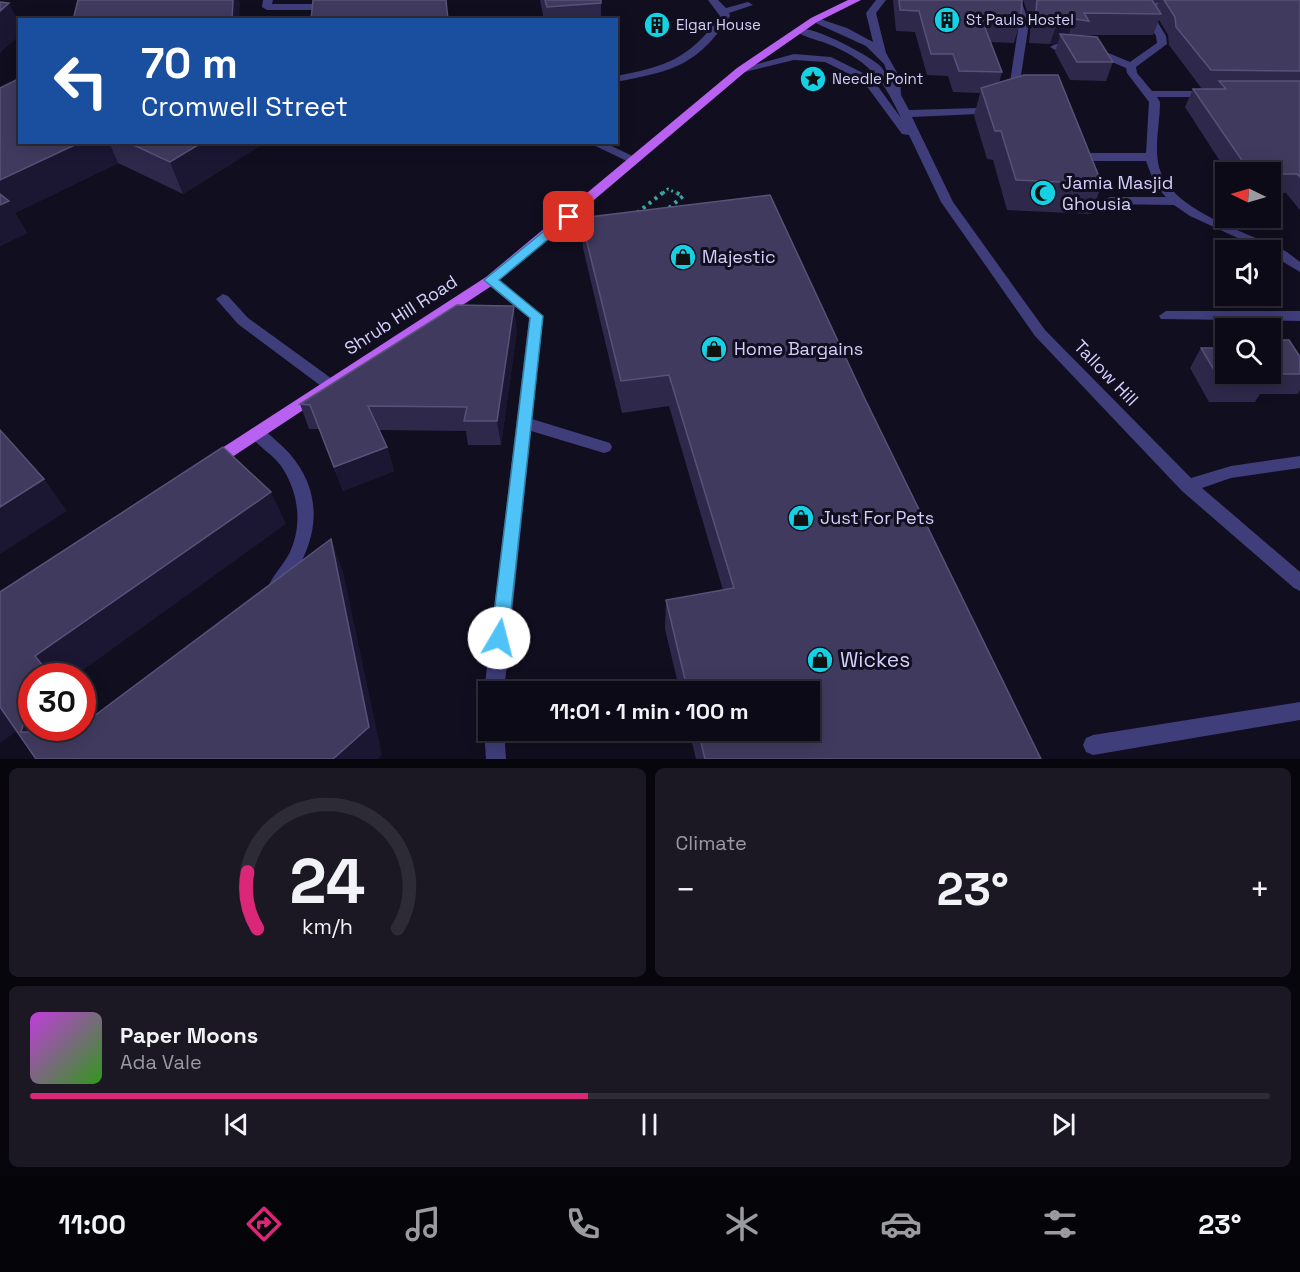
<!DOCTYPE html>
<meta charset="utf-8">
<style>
:root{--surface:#0d0a17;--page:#1b1824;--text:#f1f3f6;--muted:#9a9aa1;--line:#2d2b36;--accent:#db2777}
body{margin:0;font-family:"Space Grotesk",sans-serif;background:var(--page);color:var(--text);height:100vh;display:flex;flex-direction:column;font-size:22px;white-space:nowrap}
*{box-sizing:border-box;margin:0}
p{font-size:20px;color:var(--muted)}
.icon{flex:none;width:33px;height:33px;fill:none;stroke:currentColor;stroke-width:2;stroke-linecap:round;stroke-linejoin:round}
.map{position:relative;height:759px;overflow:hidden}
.sheet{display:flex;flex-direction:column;gap:9px;padding:9px;background:#07060d;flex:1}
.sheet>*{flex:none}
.hud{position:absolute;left:18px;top:18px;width:600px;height:126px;border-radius:0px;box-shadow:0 3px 15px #0003,0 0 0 2px var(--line);background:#1a4fa0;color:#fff;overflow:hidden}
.needle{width:39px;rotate:275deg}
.controls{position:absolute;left:1215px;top:162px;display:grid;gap:12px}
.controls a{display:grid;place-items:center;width:66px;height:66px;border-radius:0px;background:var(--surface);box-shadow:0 3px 15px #0003,0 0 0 2px var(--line);font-size:30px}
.speed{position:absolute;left:18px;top:663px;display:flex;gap:12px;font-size:30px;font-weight:700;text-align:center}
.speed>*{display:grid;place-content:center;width:78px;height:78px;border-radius:50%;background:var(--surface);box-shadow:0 3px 15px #0003,0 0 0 2px var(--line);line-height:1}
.speed .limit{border:9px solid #d22;background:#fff;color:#111}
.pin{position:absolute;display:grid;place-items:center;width:51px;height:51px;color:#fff;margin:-26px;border-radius:12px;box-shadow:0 3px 9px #0006}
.me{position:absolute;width:66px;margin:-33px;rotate:8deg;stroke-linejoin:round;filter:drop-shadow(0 0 4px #0008)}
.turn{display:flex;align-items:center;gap:21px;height:126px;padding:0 24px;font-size:27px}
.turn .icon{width:78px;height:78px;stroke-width:2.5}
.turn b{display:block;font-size:42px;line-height:51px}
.big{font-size:45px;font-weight:800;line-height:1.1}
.sheet .card{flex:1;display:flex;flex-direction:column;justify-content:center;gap:9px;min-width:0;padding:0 21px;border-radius:9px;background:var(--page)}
.sheet .dial{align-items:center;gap:0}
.dial svg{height:156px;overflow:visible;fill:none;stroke:var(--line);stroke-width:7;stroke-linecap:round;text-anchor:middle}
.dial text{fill:var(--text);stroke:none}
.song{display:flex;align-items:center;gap:18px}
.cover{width:72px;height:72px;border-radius:9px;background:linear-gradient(135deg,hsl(290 70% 55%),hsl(110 70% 35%))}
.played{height:6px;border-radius:3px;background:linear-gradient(90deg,var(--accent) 45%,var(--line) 45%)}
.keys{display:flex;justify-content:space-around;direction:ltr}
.heat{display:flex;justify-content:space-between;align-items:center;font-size:33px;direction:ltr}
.sheet .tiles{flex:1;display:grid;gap:9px;grid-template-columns:1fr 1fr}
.card:last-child{grid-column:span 2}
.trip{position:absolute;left:478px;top:681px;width:342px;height:60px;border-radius:0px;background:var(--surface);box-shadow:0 3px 15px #0003,0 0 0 2px var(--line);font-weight:800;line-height:60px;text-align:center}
.tab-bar{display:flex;height:96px;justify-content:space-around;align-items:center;background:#050409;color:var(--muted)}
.tab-bar .icon{width:42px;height:42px}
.tab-bar .selected{color:var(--accent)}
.tab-bar b{font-size:27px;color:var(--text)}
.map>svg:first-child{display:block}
</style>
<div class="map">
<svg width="1300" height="759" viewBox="0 0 1300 759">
<rect width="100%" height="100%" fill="#110e1f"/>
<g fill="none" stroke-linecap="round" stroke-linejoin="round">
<polyline stroke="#38a79e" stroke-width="3" stroke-dasharray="2 3" stroke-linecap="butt" points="663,193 668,189 676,193"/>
<g stroke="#38a79e" stroke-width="4" stroke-dasharray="3 4.5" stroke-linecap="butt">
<polyline points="669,208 683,196 673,191"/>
<polyline points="637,213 665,191"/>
</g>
<g fill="#3f3d7a" fill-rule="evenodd">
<polygon points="263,0 273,0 272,4 316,4 321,7 316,10 267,10 262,7"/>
<path d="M 708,0 L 718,0 L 726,8 L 748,2 L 753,5 L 729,13 L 730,16 C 697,66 673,71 616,82 L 616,76 C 665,67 691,58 720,16 Z"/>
<path d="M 876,0 L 886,0 L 876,13 L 886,53 L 900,78 L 901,95 L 909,110 L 978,108 L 994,105 L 1000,108 L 978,114 L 912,117 L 953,202 L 1045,330 L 1191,478 L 1231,466 L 1300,456 L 1300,468 L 1231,478 L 1202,488 L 1300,572 L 1300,591 L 1294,588 L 1182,491 L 1035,336 L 941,202 L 909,135 L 902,134 L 863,81 L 825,62 L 794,60 L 741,73 L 736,70 L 794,54 L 831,57 L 871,77 L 901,118 C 884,81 871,63 833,46 C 820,40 804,38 794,30 C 806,21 866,54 878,64 C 883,68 886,74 890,79 L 884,64 L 866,46 L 809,20 L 814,17 L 847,28 L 873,42 L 866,13 Z"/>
<polygon points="1011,0 1021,0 1029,23 1018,95 1013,98 1008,95 1019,23"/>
<path d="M 1167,0 L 1186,0 L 1151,11 L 1166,36 L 1167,44 L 1136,67 L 1137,73 L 1152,91 L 1210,91 L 1215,94 L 1210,97 L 1157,97 L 1160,102 C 1160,123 1154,147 1159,167 C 1171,212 1249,232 1287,252 L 1300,262 L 1300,272 L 1270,254 L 1270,250 L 1264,250 L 1190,216 L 1174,205 L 1106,204 L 1104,201 L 1110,197 L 1166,197 L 1155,185 L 1146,161 L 1087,161 L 1081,157 L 1087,153 L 1146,153 L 1149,102 L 1127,73 L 1126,68 L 1086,51 L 1055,50 L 1050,47 C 1068,34 1111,54 1130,62 L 1157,43 L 1156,36 L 1141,10 L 1154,3 Z"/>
<polygon points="587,142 603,142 641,160 635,164 631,163"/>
<polygon points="491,276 496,277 543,316 532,419 610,443 612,447 610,451 604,453 531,431 504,692 489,692 489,699 484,692 529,318 486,283 484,280"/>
<polygon points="223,294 228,296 248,318 335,381 338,385 335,389 325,389 238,324 216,299"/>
<polygon points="1166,311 1300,311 1300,321 1161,319 1159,316"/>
<path d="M 257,427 L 263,429 C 272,437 282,445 290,454 C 328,499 316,547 284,590 L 278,593 L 272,590 L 269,585 C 274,574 283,565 289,554 C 303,526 299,492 281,466 C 272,453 256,446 249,433 L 251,429 Z"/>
<polygon points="1300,702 1300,720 1093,755 1086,752 1083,745 1086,738 1093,735"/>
<polygon points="489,722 489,730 504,730 506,759 486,759 484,730"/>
</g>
<polygon fill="#b961f1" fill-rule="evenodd" points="848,0 861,0 817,22 745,72 496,283 217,467 205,467 203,463 205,459 486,277 737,68 811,18"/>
</g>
<g fill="#2e294b" fill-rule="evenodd">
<polygon points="540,0 601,0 601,20 544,20"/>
<polygon points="893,0 1022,0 1020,22 1014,43 990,42 1002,72 999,83 1102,184 1091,214 1007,210 993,160 987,159 974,116 980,93 953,92 948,76 927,75 915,32 896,31"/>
<path d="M 1023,0 L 1300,0 L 1300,210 L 1286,193 L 1270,193 L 1270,172 L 1227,172 L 1185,107 L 1193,89 L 1202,89 L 1169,45 L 1168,35 L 1159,20 L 1153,35 L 1085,35 L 1085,36 L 1113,62 L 1106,81 L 1070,80 L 1055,52 L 1058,43 L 1050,44 L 1029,43 L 1031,22 ZM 1159,1 L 1157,7 L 1154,3 Z"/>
<polygon points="0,88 20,142 260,142 261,145 183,194 118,163 15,213 27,233 0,246"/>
<polygon points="581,218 864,397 1041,759 696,759 689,730 810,730 810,692 680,692 665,629 666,600 723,590 669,406 622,413 583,248"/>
<polygon points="517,330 501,445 468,445 466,431 379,430 387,447 394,471 343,491 319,429 309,429 300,404"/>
<polygon points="1201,348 1300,357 1300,390 1298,394 1260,394 1255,402 1209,402 1190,368"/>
</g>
<g fill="#1b1632">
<polygon points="233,0 239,0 240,4 239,20 232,20"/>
<polygon points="9,3 20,24 20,35 0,53 0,11"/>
<polygon points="1074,19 1067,40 1060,34 1058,43 1050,44 1057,23"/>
<polygon points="81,142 109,142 118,163 15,213 27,233 0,246 0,180"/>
<polygon points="203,142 260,142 261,145 183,194 170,162"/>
<polygon points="514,306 517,330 501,445 497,421"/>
<polygon points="387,447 394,471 343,491 334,467"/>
<polygon points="44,479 67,511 0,554 0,507"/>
<polygon points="271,492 286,524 75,676 51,676 35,656"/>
<polygon points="331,539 343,571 382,755 378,759 333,759"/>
<polygon points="0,704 24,722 32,716 32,728 82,728 53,750 21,732 22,727 0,743"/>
<polygon points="82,713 89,722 82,727"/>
</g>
<g fill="#403b5e" stroke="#575277" stroke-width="1.5">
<polygon points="78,0 233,0 232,20 73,20"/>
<polygon points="313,0 446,0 448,20 311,20"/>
<polygon points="545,0 601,0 601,3 547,7"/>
<polygon points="899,0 1022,0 1022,2 1020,22 982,20 1002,72 959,71 953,54 931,54 919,11 900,10"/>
<polygon points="1037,0 1152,0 1161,14 1084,13 1089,21 1074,19 1057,23 1035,22"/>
<polygon points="1164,0 1300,0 1300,71 1211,70 1176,27 1175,17"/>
<polygon points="0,2 9,3 0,11"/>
<polygon points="1060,34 1097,37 1113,62 1077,62"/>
<polygon points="1024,75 1058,75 1102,184 1016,180 1001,131 995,131 981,88"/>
<polygon points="20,78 20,142 81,142 0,180 0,88"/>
<polygon points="1219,81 1300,81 1300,177 1297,174 1270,174 1270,172 1250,172 1193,89 1226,89"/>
<polygon points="127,142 203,142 170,162"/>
<polygon points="0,194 9,201 0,205"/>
<polygon points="770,195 864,397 1041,759 705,759 698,730 810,730 810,692 688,692 666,600 734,588 669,375 621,381 581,218"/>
<polygon points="457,305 514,306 497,421 464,421 467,407 368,406 387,447 334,467 310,405 300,404"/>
<polygon points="1270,340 1289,340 1300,357 1300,374 1263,374 1268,382 1221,382 1201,348 1226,348 1226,374 1270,374"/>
<polygon points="0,430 44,479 0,507"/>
<polygon points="223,447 271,492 35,656 51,676 32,676 32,716 24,722 21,732 51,732 57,728 82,728 82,717 86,722 331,539 369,727 333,759 36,759 0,707 0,592"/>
</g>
<polygon fill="#4fc3f7" stroke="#337fa1" stroke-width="1.5" points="565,214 575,217 499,280 543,316 508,638 505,644 499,646 493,644 491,638 530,318 484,280"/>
<defs>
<g id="building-disc" transform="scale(1.35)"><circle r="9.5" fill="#14d2e3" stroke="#110e1f"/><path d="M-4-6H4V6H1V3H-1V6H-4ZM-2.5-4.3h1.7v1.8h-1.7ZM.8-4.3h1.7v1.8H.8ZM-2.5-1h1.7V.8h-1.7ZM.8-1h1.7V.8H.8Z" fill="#111"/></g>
<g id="sight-disc" transform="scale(1.35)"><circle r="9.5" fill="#14d2e3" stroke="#110e1f"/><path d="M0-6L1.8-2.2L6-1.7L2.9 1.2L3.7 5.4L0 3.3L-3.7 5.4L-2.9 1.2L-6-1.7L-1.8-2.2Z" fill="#111"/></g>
<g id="mosque-disc" transform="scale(1.35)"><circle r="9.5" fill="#14d2e3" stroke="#110e1f"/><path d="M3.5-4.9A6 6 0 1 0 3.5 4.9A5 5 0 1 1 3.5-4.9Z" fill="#111"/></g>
<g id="shop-disc" transform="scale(1.35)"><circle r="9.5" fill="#14d2e3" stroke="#110e1f"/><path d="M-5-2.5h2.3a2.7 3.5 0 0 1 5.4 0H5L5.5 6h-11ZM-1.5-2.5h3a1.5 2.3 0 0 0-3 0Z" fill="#111"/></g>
</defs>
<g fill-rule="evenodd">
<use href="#building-disc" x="947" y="20"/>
<use href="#building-disc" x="657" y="25"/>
<use href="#sight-disc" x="813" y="79"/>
<use href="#mosque-disc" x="1043" y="193"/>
<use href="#shop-disc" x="683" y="257"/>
<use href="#shop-disc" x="714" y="349"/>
<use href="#shop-disc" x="801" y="518"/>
<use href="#shop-disc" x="820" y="660"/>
</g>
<g text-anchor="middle" stroke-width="6" stroke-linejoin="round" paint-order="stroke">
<g font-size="15" fill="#d4d0fb" stroke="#110e1f" text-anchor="start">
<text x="966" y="25">St Pauls Hostel</text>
<text x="676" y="30">Elgar House</text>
<text x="832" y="84">Needle Point</text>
</g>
<g font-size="18" fill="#d4d0fb" stroke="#110e1f" text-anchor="start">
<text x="1062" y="189">Jamia Masjid<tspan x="1062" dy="21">Ghousia</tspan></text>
<text x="702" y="263">Majestic</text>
<text x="734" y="355">Home Bargains</text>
<text x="820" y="524">Just For Pets</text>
</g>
<g font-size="18" fill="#d4d0fb" stroke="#110e1f">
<text transform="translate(401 315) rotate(-33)" y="6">Shrub Hill Road</text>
<text transform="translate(1106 373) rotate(46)" y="6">Tallow Hill</text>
</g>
<g font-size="21" fill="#d4d0fb" stroke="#110e1f" text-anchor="start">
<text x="840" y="667">Wickes</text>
</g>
</g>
</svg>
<div class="controls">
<a><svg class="needle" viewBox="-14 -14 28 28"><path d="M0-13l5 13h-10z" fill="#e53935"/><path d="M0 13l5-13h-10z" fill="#9a9aa1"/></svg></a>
<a><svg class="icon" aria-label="sound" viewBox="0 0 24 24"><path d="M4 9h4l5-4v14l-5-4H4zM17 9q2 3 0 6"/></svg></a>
<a><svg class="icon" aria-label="search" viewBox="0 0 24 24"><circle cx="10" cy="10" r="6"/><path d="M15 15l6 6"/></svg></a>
</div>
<div class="speed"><div class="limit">30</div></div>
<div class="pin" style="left:569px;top:217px;background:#d93025"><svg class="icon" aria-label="arrive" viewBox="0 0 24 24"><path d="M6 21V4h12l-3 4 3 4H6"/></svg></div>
<svg class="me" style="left:499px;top:638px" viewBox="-20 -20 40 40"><circle r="19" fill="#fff"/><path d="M0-13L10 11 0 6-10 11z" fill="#4fc3f7"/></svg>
<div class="trip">11:01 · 1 min · 100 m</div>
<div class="hud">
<div class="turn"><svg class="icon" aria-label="left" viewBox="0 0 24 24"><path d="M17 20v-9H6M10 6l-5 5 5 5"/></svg><div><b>70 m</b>Cromwell Street</div></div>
</div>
</div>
<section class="sheet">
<div class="tiles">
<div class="card dial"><svg viewBox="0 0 100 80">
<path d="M14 69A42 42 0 1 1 86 69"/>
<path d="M14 69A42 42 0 0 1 9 40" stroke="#db2777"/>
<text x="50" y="56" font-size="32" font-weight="700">24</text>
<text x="50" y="72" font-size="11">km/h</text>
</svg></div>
<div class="card"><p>Climate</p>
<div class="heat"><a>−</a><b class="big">23°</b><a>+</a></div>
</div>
<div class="card">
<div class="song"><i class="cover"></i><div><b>Paper Moons</b><p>Ada Vale</p></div></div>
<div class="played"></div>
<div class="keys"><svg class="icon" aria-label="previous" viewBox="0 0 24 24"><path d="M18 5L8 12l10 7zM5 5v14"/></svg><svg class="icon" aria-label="pause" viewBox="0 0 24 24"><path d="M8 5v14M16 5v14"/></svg><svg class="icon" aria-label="next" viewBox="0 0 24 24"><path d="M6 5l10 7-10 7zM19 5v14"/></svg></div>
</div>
</div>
</section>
<nav class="tab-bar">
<b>11:00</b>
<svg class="icon selected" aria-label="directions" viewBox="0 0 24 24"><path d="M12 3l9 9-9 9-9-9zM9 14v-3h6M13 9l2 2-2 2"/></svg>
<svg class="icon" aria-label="music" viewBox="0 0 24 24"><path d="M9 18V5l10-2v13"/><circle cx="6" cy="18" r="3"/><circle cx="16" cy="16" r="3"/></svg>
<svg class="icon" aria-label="phone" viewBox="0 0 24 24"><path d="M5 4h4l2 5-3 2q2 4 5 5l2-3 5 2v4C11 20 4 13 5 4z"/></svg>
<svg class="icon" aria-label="climate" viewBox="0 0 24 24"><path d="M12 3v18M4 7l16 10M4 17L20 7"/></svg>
<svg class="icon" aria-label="car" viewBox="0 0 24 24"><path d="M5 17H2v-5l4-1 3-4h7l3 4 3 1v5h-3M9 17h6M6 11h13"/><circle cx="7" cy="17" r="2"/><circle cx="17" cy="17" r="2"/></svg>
<svg class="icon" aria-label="filters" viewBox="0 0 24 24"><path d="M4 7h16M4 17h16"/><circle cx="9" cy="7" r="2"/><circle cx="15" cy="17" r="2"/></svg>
<b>23°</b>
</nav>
